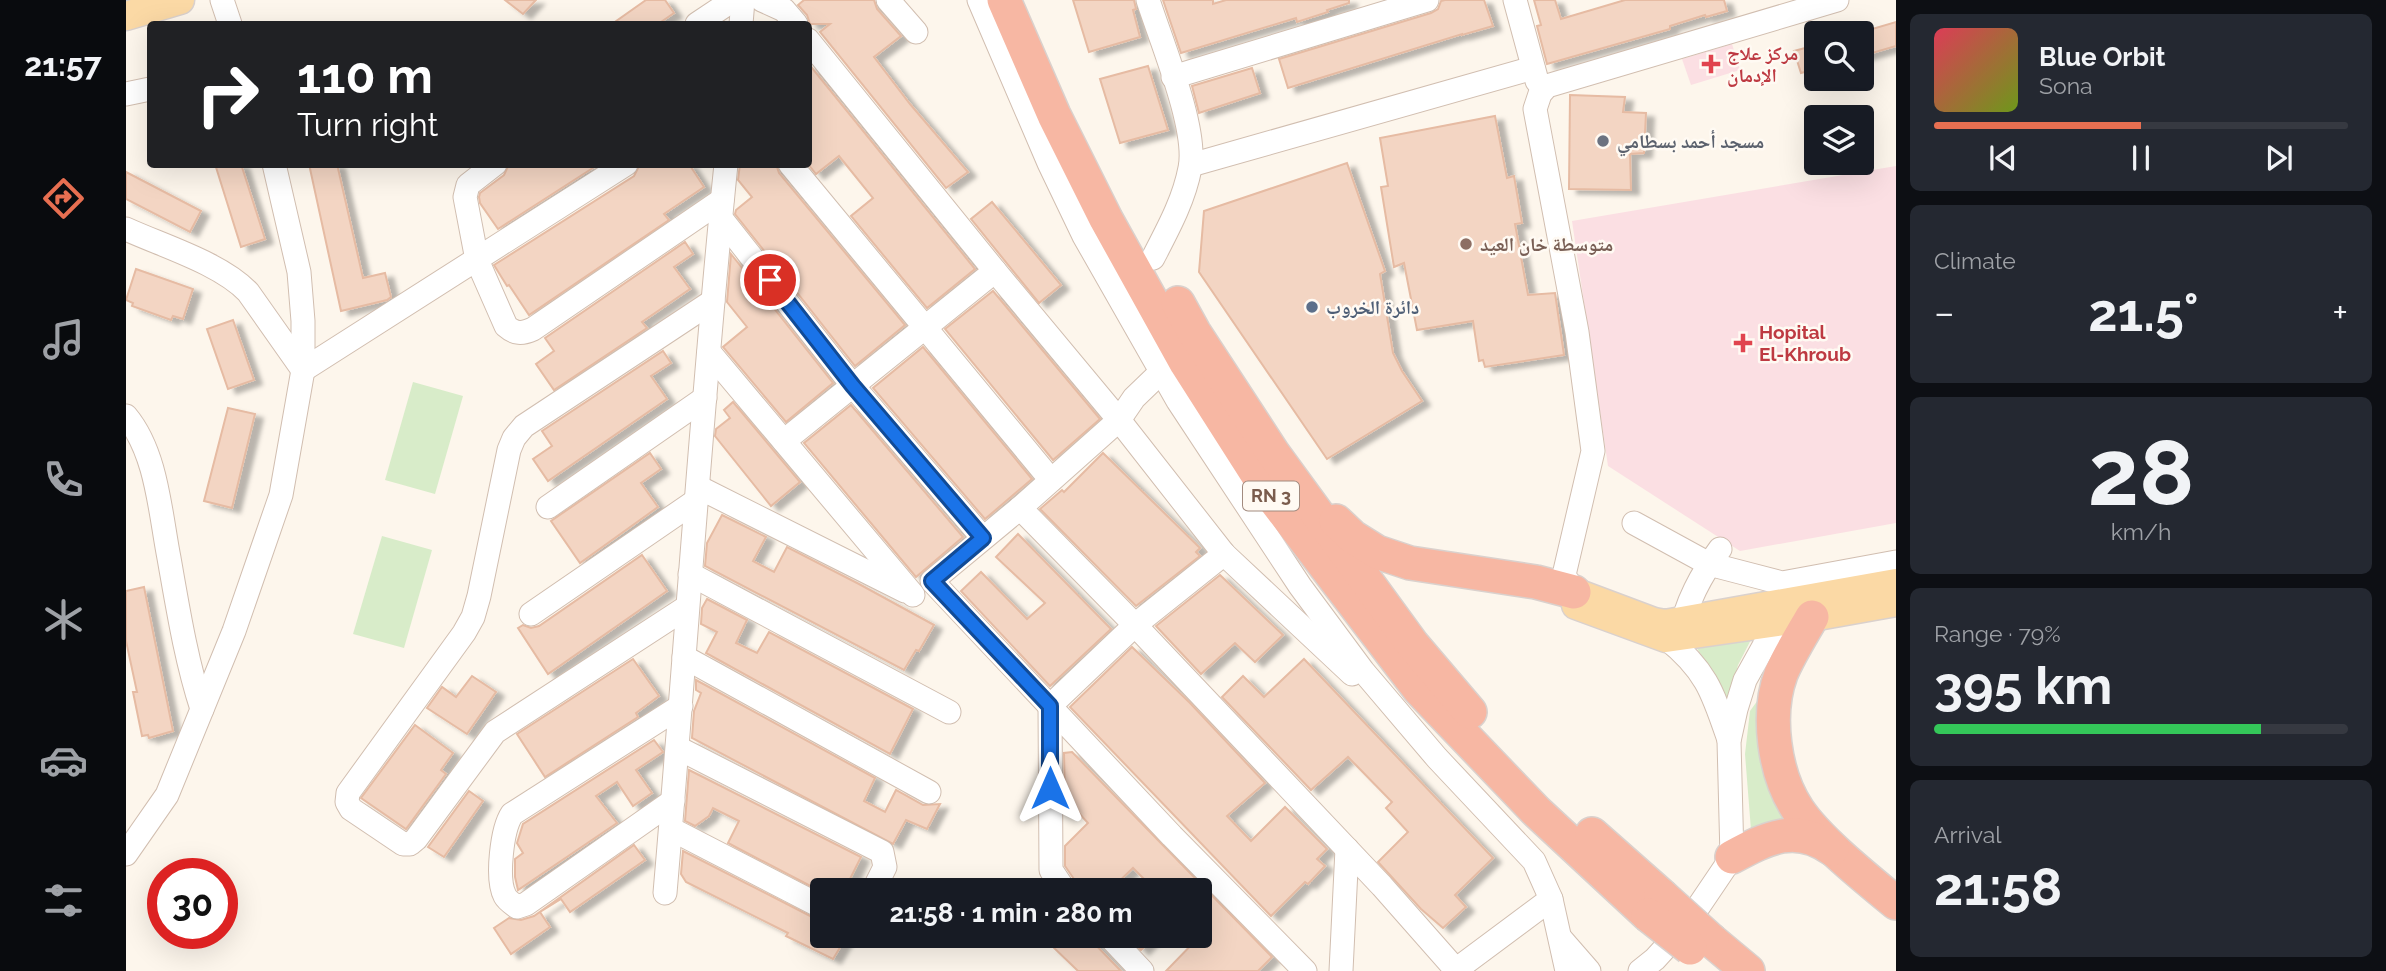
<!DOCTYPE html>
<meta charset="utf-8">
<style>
:root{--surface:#171b24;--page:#242831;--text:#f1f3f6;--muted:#9ea1a6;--line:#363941;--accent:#e76f51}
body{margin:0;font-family:Raleway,"Noto Naskh Arabic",sans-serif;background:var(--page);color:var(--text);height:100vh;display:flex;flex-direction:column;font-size:26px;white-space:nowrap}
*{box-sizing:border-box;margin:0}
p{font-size:23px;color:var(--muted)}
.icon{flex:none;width:38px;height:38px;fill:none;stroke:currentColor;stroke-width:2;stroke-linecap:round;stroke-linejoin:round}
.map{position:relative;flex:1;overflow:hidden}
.panel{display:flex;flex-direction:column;gap:14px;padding:14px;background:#0d0f14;width:490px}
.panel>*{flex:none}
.banner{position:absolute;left:21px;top:21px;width:665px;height:147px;border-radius:7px;box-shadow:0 7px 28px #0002;background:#202124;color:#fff;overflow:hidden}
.tools{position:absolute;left:1678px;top:21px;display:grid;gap:14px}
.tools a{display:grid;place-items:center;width:70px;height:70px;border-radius:7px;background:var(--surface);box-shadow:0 7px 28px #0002;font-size:35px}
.speed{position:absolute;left:21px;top:858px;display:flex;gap:14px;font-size:35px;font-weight:700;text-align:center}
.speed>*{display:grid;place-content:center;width:91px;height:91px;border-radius:50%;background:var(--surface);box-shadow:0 7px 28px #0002;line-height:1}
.speed .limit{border:10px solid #d22;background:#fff;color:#111}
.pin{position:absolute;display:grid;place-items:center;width:60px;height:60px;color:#fff;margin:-30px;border:4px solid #fff;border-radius:50%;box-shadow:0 2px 7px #0007}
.me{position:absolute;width:77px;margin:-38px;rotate:0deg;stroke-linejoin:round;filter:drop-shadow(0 0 5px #0008)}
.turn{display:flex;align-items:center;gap:24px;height:147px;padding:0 35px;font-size:32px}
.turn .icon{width:91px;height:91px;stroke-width:2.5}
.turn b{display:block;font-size:49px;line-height:60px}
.big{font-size:52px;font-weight:700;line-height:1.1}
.panel .card{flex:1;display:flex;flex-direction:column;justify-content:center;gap:10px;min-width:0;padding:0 24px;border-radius:10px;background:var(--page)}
.panel .dial{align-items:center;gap:0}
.dial b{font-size:91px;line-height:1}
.song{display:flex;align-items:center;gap:21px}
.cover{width:84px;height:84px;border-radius:10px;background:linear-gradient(135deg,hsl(350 70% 55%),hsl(80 70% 35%))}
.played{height:7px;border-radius:4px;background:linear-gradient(90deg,var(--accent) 50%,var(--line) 50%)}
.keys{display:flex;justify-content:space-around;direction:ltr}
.heat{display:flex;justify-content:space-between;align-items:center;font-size:38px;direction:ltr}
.charge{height:10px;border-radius:5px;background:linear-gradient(90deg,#34c759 79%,var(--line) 0)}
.trip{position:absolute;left:684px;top:878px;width:402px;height:70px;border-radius:7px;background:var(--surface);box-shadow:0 7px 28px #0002;font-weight:700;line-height:70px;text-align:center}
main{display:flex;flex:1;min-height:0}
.dock{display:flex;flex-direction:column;width:126px;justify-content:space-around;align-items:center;background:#090b0e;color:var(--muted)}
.dock .icon{width:49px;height:49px}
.dock .current{color:var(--accent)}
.dock b{font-size:32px;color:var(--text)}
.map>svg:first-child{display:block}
</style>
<main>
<nav class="dock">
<b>21:57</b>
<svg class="icon current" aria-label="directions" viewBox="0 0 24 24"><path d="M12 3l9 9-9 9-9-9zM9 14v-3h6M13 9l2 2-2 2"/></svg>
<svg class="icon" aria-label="music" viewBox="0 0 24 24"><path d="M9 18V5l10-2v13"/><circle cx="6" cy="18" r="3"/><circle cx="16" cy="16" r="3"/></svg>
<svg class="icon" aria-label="phone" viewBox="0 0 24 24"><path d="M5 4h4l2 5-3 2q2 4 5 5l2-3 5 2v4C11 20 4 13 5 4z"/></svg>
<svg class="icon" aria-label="climate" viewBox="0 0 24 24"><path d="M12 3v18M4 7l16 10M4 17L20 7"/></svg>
<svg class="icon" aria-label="car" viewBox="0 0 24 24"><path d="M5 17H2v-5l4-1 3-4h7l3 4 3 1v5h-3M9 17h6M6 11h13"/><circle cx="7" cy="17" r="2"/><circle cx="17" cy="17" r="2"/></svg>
<svg class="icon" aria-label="filters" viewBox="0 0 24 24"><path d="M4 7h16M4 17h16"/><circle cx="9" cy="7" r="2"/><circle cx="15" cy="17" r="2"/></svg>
</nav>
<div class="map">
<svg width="1770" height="971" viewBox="0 0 1770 971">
<defs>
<filter id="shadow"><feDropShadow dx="8" dy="4.5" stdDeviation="2" flood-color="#0004"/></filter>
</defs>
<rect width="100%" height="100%" fill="#fdf6ec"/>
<g fill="#fbdfe3">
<polygon points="1606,44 1614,70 1565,85 1556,59"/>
<polygon points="1770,166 1770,523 1614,551 1482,466 1446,221"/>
</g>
<g fill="#d8ecc9">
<polygon points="287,382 337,396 309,494 259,480"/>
<polygon points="256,536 306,550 278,648 227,634"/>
<polygon points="1630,630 1612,665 1601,707 1584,668 1566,641"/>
<polygon points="1637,693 1632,747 1637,764 1662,819 1625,830 1619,754 1624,711"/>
</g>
<g fill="#f3d5c3" stroke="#e6bba3" stroke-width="2" filter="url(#shadow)">
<polygon points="379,0 410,0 397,14"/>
<polygon points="520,0 539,0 548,13 532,24 486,24"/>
<polygon points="678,0 748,0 751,9 775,36 748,57 784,104 842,172 820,188 694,32 704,24 684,24 681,15 672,5"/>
<polygon points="947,0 1008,0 1010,9 1007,10 1014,37 963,52"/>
<polygon points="1037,0 1087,0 1087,4 1100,0 1223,0 1223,3 1201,10 1202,12 1171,22 1170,18 1055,53"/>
<polygon points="1319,0 1358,0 1367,26 1336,35 1336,34 1162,88 1153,59 1305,13 1312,9 1315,1"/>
<polygon points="1408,0 1429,0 1435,19 1499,0 1598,0 1601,11 1580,17 1579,15 1544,26 1544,29 1421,64 1411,26 1415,25"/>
<polygon points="1770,22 1770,46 1736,56 1736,32"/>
<polygon points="1690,45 1690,69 1675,73 1668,51"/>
<polygon points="682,63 849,269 801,308 725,216 747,198 713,156 690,174 682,164"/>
<polygon points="1022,66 1042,130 994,143 974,79"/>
<polygon points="1126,68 1134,93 1073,113 1066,86"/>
<polygon points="1444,95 1499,97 1497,112 1520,113 1518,153 1504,154 1505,190 1443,189"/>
<polygon points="1369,116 1381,178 1388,176 1396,223 1389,224 1402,295 1429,293 1438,355 1359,367 1357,360 1353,361 1347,321 1291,330 1278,263 1268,267 1255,187 1262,186 1254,138"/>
<polygon points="1221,163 1259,271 1254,274 1267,353 1276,371 1296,401 1201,459 1073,272 1078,211"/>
<polygon points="89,164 115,164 139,239 115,247"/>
<polygon points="183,164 211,164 237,278 259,273 265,297 261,300 215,311"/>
<polygon points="383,164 473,164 372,229 354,203 353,197 354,193 378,175"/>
<polygon points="514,164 563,164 578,187 538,214 543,220 403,315 383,285 381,286 368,265 508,176"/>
<polygon points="614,164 650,164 653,173 779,325 729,366 609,214 610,210 626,197 612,180"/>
<polygon points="0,172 75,211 64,232 0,199"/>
<polygon points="866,202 935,285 913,303 845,219"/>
<polygon points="559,242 567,254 548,267 564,289 516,322 521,328 428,390 410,364 428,351 419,338"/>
<polygon points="605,254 707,383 660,422 597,347 621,327 601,302"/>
<polygon points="10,269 67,289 57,319 47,316 45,320 6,306 7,303 0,300"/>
<polygon points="867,291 974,419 927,460 819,329"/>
<polygon points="107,320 128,380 102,389 81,329"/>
<polygon points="797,347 906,479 859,519 747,388"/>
<polygon points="537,351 545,363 525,376 541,399 422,481 407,459 426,446 416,431"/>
<polygon points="607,402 674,482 645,506 589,436 590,429 604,418 598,410"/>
<polygon points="725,405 837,537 790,577 678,443"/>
<polygon points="102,408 129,414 106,508 78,501"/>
<polygon points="524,453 535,469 515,483 532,507 454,563 425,521"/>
<polygon points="977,453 1074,548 1070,552 1074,556 1010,606 914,509 936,490 938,492"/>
<polygon points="596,515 640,537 627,561 648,572 661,547 733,584 808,625 793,651 790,650 778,670 579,566 581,543"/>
<polygon points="892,534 985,629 924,686 835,591 855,572 901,619 919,603 870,557"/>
<polygon points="516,555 541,591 422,674 392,628 397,625 405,628 413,626"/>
<polygon points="1094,575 1157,635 1129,662 1109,643 1075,674 1030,626"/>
<polygon points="18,587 47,731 23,738 22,735 16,736 7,692 11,692 0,641 0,591"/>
<polygon points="581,599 621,620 610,643 631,653 643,632 787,709 764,754 580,653 591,632 575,624 576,608"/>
<polygon points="1006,647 1064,703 1139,783 1101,816 1125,841 1159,807 1201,849 1191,859 1199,866 1182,884 1179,882 1145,916 944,707"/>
<polygon points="507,659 533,696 510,713 512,717 419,777 391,734"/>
<polygon points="1178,659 1367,858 1329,895 1340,907 1317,928 1295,909 1252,862 1282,832 1260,808 1266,802 1222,757 1185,790 1096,697 1117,676 1138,697"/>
<polygon points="346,676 370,692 341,734 301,708 316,687 330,697"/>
<polygon points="570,680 749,778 738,801 759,812 770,790 797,805 814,804 801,829 780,820 767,844 566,738 568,711 575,693 570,690"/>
<polygon points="289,725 327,753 315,770 320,774 280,829 235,798"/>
<polygon points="528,740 537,752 510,770 526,793 507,806 491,782 470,796 491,823 392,890 389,877 389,859 397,853 391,843 397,824"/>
<polygon points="946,752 1146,957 1132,971 1040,971 1074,936 1074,891 1030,891 1007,868 983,891 957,891 950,882 939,866 939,846 962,823 939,798 938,753"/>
<polygon points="563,770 735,857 718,891 696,892 602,843 613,821 587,808 583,816 569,826 559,821"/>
<polygon points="343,791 357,801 318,857 302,847"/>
<polygon points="508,845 519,860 444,912 435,899 414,912 424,927 385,954 368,928 383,918 395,920 408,916"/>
<polygon points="557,851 690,919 696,921 696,936 721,936 707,959 660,936 662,933 560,882 555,874"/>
<polygon points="934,936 961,936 995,971 952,971 925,945"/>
<polygon points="1002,936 1029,936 1015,950"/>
</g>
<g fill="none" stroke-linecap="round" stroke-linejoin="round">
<g stroke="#d1beb0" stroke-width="25">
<g id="minor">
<polyline points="96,0 104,24"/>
<polyline points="636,0 658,10 670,24"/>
<polyline points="762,0 790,32"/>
<polyline points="853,0 923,163 958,236 1052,401 1174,586 1237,671 1311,758 1408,861 1425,899 1441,971"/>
<path d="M 1022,0 C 1035,41 1072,129 1064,168 C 1058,200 1042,229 1027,258"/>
<polyline points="1389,0 1411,81"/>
<polyline points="571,24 607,0"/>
<polyline points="615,24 617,0"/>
<polyline points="682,40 869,271 993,420 1098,554 1226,674"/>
<polyline points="1047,77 1301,0"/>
<polyline points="0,94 24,89"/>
<path d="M 369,164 L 342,185 L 339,197 L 351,260 L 380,326 C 389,334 396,334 407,329 L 596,200"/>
<polyline points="664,164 925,480"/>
<polyline points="1065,165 1407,68"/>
<polyline points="594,217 727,386 857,538"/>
<path d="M 0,229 C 37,246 94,263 122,292 L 177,370 L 500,164"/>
<polyline points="583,352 787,595"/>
<path d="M 0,416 C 31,453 34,512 43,558 C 52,609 60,660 76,709"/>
<polyline points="658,441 869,271"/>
<polyline points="572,487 779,591"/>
<polyline points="422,507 579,398"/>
<polyline points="894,508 993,420 1008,398 1035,372"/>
<polyline points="1508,523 1583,564 1656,583 1770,562"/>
<polyline points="564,574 823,712"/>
<polyline points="1448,592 1438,575 1467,451 1451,332 1409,109 1414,94 1421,86 1711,0"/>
<polyline points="561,607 369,732 290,839 284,844 277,844 225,809 221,802 222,793 338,633 347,617 353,596 383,450 388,438 398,426 587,301"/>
<polyline points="405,614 571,500"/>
<path d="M 1555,634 C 1558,605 1577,572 1594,549"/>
<path d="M 1540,638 C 1581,671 1587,693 1603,740"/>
<polyline points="558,657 803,792"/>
<polyline points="552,748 756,852 759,867 747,891"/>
<path d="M 547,801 L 400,904 L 391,907 C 387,904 381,900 379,896 C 370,879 376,829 386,814 L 555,706"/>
<polyline points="545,829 696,907"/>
<polyline points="0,854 41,795 108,631 155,495 177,370 177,321 173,272 148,164"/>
<polyline points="939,891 925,870 924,706 1009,625 1098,554"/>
<path d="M 539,893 C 560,650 575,407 600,164"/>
<polyline points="983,936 1016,971"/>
<polyline points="1436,940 1463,971"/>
<polyline points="1331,969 1425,899"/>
<polyline points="1179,971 1046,836 806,581 894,508 1009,625 1256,886 1331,971"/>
<polyline points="1215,971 1221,849"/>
<polyline points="1514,971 1529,959 1560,925 1606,857 1603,741 1610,709 1619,680 1639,644 1657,622 1657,613"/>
</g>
</g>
<g stroke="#dad1cd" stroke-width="31">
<g id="major">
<polyline points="0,16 54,0"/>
<polyline points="1770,583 1539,624 1528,622 1448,592 1450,605 1540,638 1686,617 1770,602"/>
</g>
</g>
<g stroke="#dad1cd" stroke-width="36">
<g id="highway">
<polyline points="878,0 928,115 980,219 1060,363 1141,490 1293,689 1410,811 1522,915"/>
<polyline points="1052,303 1068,332 1147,453 1287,645 1344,712"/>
<polyline points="1210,521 1227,537 1251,552 1284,563 1410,582 1448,592"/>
<path d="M 1686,617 C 1675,636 1663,655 1655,674 C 1640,715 1648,774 1672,810 C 1692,840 1741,879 1770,903"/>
<polyline points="1466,834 1535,895"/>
<path d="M 1606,857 C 1641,838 1670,823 1706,849"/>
<polyline points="1586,941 1622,971"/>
</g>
</g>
<use href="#minor" stroke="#fff" stroke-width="23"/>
<use href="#major" stroke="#fbd9a5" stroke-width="28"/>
<use href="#highway" stroke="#f7b7a3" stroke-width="33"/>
<g stroke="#dad1cd" stroke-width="36" stroke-linecap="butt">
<g id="highway-bridge">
<polyline points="1535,895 1586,941"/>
<polyline points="1522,915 1564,948"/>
</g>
</g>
<use href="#highway-bridge" stroke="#f7b7a3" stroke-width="33"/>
</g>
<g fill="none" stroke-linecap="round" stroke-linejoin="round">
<g stroke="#114b97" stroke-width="18">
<polyline id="route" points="644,280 727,386 857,538 806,581 924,706 924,788"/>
</g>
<use href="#route" stroke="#1a73e8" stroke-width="12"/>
</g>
<g fill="#e0444e" stroke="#fffaf3" stroke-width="2.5">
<path d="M1581.5 53.5h7v7h7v7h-7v7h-7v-7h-7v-7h7z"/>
<path d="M1613.5 332.5h7v7h7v7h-7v7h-7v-7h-7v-7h7z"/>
</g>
<circle fill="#6b7280" stroke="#fffaf3" stroke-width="2.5" cx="1477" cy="141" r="7"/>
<circle fill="#8d6e63" stroke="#fffaf3" stroke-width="2.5" cx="1340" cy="244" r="7"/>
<circle fill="#5c6f8a" stroke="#fffaf3" stroke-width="2.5" cx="1186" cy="307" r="7"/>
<g text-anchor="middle" stroke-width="5" stroke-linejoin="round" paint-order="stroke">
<rect fill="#fffaf3" stroke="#a28b7f" stroke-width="2" x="1117" y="481.5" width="56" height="29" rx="5"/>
<g font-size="18" font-weight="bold" fill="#7a5c4d">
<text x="1145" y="502">RN 3</text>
</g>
<g font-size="19" font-weight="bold" fill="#be3a42" stroke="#fffaf3" text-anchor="start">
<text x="1601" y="60">مركز علاج<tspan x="1601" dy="22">الإدمان</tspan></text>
<text x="1633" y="339">Hopital<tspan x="1633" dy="22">El-Khroub</tspan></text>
</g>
<g font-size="19" font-weight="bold" fill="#5b616d" stroke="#fffaf3" text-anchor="start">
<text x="1491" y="148">مسجد أحمد بسطامي</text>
</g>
<g font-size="19" font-weight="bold" fill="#785e54" stroke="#fffaf3" text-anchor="start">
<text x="1354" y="251">متوسطة خان العيد</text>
</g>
<g font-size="19" font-weight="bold" fill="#4e5e75" stroke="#fffaf3" text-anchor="start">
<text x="1200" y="314">دائرة الخروب</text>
</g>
</g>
</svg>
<div class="tools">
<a><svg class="icon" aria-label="search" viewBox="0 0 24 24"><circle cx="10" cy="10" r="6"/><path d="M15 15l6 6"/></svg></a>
<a><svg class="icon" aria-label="layers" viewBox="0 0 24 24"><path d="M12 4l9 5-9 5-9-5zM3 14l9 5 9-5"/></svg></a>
</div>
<div class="speed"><div class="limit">30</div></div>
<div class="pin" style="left:644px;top:280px;background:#d93025"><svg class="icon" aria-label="arrive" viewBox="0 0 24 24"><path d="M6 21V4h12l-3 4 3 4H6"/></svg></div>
<svg class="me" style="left:924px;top:788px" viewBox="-20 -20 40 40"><path d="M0-17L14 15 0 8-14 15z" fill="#1a73e8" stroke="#fff" stroke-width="4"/></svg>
<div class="trip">21:58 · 1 min · 280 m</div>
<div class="banner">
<div class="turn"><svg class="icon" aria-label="right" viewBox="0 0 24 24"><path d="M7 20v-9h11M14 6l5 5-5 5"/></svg><div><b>110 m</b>Turn right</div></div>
</div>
</div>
<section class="panel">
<div class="card">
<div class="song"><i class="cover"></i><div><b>Blue Orbit</b><p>Sona</p></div></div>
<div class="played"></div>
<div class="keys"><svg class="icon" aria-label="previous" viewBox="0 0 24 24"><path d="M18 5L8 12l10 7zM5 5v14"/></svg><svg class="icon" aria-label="pause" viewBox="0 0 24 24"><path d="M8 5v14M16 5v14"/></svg><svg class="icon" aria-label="next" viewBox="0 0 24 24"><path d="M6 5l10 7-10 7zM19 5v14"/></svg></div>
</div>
<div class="card"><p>Climate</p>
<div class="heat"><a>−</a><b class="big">21.5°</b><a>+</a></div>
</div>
<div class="card dial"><b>28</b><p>km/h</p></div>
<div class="card"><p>Range · 79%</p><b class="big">395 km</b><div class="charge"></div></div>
<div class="card"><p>Arrival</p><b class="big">21:58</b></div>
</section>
</main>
